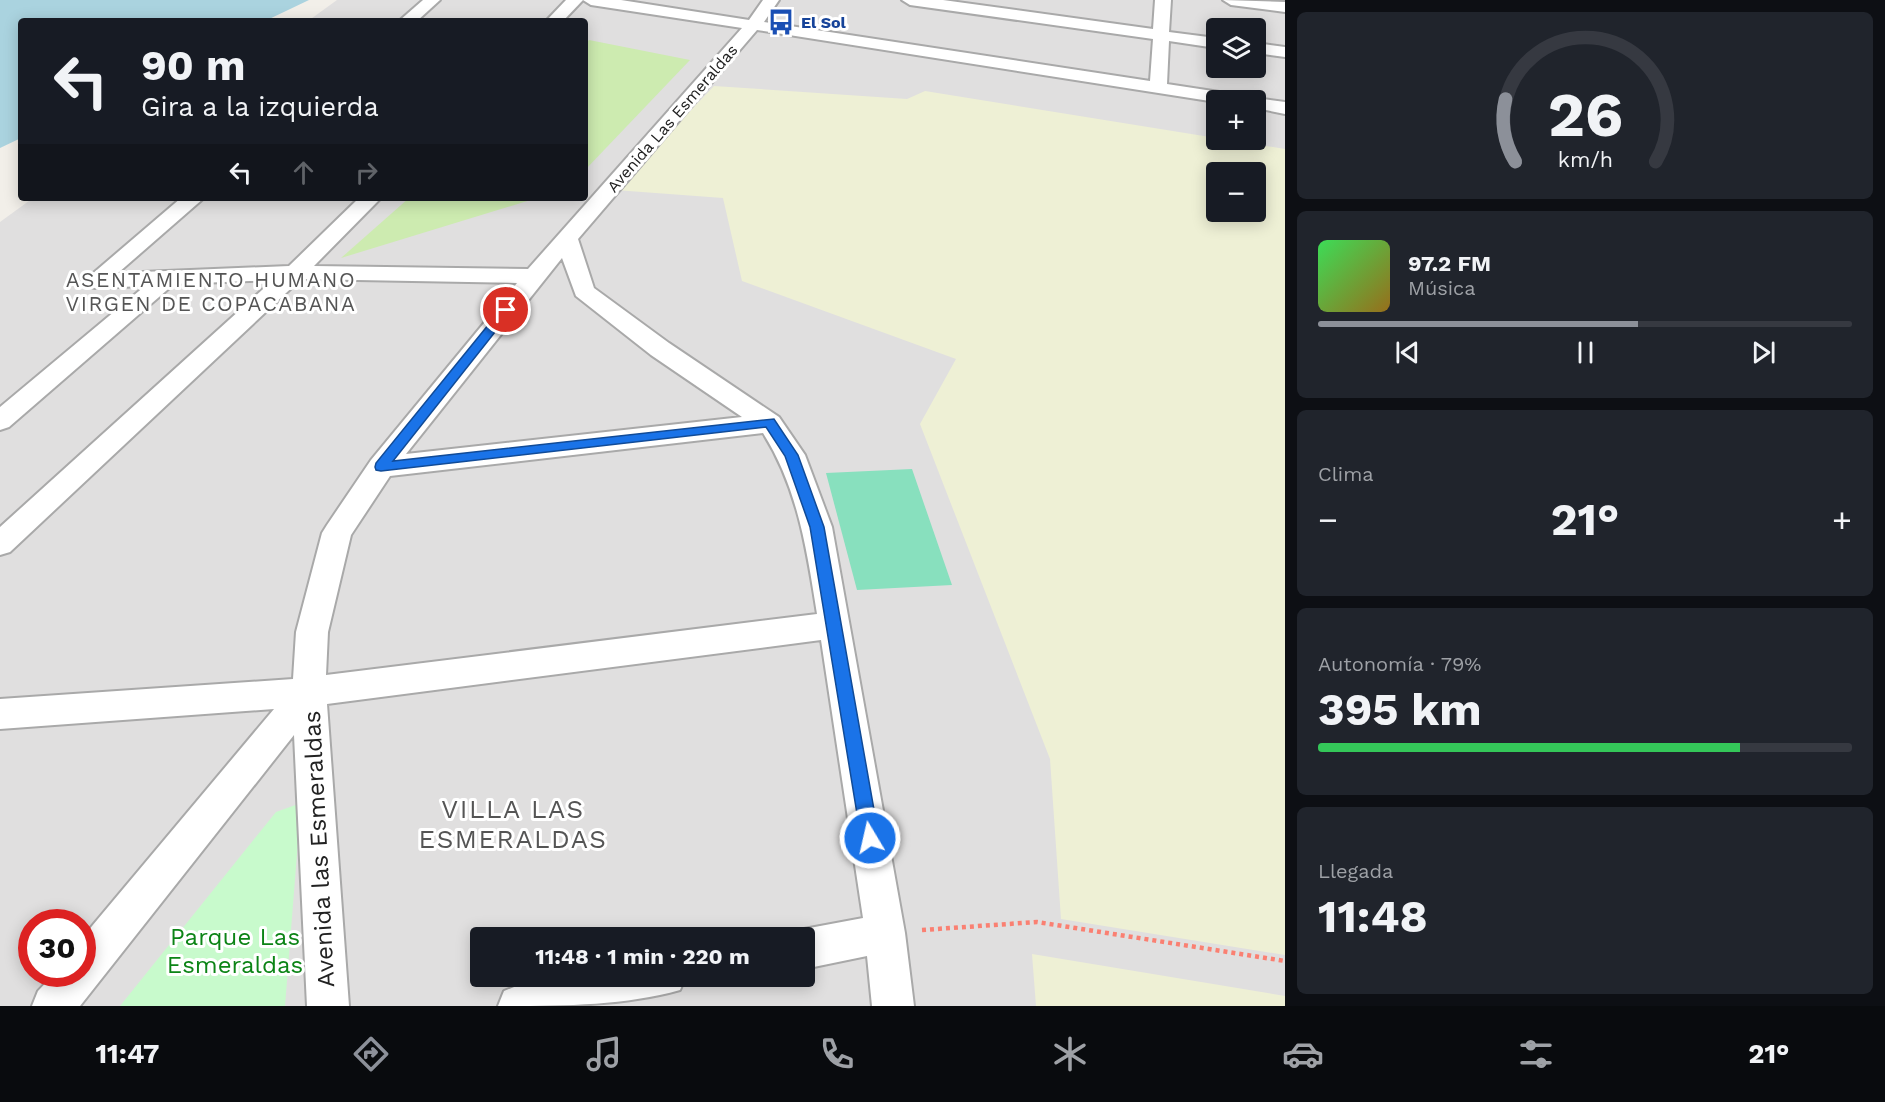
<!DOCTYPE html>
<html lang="es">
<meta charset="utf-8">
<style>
:root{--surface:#171b24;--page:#20242c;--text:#f1f3f6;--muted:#9ea1a6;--line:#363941;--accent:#8c9099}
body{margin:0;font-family:"Work Sans",sans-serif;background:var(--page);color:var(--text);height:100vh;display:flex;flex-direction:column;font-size:22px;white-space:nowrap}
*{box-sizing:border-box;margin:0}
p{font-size:20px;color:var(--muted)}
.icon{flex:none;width:33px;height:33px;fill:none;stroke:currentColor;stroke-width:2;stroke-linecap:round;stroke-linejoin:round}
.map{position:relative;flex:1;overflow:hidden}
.drawer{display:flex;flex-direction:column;gap:12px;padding:12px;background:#0d0f14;width:600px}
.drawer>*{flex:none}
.hud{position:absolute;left:18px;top:18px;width:570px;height:183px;border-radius:6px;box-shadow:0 3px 15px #0003;background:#171b24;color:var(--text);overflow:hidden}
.tools{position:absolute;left:1206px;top:18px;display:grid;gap:12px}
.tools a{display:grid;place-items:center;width:60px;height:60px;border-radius:6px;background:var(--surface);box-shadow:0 3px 15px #0003;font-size:30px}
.speed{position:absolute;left:18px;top:909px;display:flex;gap:12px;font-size:30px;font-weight:700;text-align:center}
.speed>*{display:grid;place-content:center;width:78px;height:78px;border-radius:50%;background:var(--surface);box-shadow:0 3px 15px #0003;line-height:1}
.speed .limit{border:9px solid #d22;background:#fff;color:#111}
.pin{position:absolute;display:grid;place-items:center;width:51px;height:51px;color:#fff;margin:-26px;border:3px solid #fff;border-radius:50%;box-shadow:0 2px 6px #0007}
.me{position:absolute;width:66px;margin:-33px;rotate:351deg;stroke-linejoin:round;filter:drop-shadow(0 0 4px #0008)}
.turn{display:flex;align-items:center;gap:21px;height:126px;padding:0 24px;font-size:27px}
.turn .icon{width:78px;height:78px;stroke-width:2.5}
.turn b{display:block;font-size:42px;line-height:51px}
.lanes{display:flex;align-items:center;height:57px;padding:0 24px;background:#0003;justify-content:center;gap:30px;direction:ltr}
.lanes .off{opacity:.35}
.big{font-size:45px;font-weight:700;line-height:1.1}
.drawer .card{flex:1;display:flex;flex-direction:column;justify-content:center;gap:9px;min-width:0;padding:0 21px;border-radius:9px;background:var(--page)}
.drawer .dial{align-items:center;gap:0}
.dial svg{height:156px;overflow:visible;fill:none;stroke:var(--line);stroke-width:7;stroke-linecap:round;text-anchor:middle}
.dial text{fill:var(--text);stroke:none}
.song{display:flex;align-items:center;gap:18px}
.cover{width:72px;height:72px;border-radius:9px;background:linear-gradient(135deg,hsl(130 70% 55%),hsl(40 70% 35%))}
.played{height:6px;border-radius:3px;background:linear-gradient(90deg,var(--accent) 60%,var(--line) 60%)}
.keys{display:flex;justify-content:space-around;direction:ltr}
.heat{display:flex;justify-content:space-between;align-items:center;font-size:33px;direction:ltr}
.charge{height:9px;border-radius:4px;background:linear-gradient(90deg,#34c759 79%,var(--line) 0)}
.trip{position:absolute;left:470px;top:927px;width:345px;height:60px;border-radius:6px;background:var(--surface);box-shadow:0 3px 15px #0003;font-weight:700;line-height:60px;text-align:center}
.dock{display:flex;height:96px;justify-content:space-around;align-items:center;background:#090b0e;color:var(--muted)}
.dock .icon{width:42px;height:42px}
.dock .active{color:var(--accent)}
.dock b{font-size:27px;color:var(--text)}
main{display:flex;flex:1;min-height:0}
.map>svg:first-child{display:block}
</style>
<main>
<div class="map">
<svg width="1285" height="1006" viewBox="0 0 1285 1006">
<rect width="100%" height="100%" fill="#f2efe9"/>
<path fill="#e0dfdf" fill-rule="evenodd" d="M 337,0 L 1285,0 L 1285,1006 L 0,1006 L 0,222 L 33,198 L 585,198 L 585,21 L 308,21 ZM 1216,28 L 1256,28 L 1256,68 L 1216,68 ZM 1216,100 L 1256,100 L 1256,140 L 1216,140 ZM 1216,172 L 1256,172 L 1256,212 L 1216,212 ZM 32,922 L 82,922 L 82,974 L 32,974 ZM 480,938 L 804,938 L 804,976 L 480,976 Z"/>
<g fill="#eef0d5" fill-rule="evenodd">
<path d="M 714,86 L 907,99 L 925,91 L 1285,149 L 1285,955 L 1061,919 L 1050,759 L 920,424 L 956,359 L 742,281 L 723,198 L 615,190 ZM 1216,172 L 1256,172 L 1256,212 L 1216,212 Z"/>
<polygon points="1032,954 1285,996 1285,1006 1036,1006"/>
</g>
<g fill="#cdebb0">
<polygon points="589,40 690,60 585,170 585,44"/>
<polygon points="409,198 537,198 341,258"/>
</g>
<polygon fill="#c8facc" points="301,803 285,1006 120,1006 276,812"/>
<polygon fill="#88e0be" points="912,469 952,585 857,590 826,473"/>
<polygon fill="#aad3df" points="0,0 309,0 265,21 21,21 21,138 0,148"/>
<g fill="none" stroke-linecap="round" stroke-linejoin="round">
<g stroke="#a9a9a9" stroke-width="4">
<g id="street">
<polygon points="423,0 440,0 417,21 399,21"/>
<polygon points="566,0 583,0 563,21 546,21"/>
<path d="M 583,0 L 621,0 L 749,20 L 763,0 L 779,0 L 764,22 L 1150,81 L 1153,39 L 910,5 L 902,0 L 943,0 L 1153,29 L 1155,0 L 1171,0 L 1169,32 L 1216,38 L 1216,48 L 1169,41 L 1167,84 L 1239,95 L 1245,96 L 1248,100 L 1216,102 L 757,30 L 578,239 L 594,288 L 669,343 L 779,417 L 805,455 L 832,527 L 905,933 L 914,1006 L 872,1006 L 867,956 L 804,969 L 804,938 L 789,938 L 804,929 L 863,918 L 821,640 L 327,704 L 349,1006 L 307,1006 L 294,735 L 80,1006 L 32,1006 L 38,991 L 54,974 L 82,974 L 82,938 L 274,709 L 0,729 L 0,699 L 293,679 L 296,632 L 322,533 L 327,525 L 371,460 L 517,283 L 301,279 L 10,552 L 0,555 L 0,527 L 273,280 L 174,284 L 9,427 L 0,430 L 0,407 L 145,286 L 95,288 L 87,286 L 84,281 L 181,198 L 204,198 L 118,273 L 289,266 L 359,198 L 381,198 L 314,266 L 528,269 L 742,28 L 591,5 ZM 562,258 L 576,296 L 651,355 L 742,417 L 406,454 ZM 763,433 C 798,488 807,551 817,614 L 326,675 L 328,632 L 351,535 L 390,476 Z"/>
<polygon points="1223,0 1285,2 1285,12 1231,5"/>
<polygon points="1256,43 1285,47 1285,57 1256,53"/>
<polygon points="1256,98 1285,102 1285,114 1256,108 1256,100 1249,100"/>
<path d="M 563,976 L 686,976 L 680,990 C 624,1006 558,1006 498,1006 L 504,991 L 519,985 Z"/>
</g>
</g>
<polyline stroke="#fa8072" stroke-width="4.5" stroke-dasharray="4 4" stroke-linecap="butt" points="922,930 1037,922 1285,961"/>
<use href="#street" fill="#fff" fill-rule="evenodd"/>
</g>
<polygon fill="#1a73e8" stroke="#114b97" stroke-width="1.5" points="506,307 512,310 510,313 393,461 774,419 798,455 824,527 879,838 876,844 870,847 863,844 861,838 810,527 785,456 766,427 381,471 376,470 375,467 376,463 502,308"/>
<defs>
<g id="bus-bare" transform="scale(2.07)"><path d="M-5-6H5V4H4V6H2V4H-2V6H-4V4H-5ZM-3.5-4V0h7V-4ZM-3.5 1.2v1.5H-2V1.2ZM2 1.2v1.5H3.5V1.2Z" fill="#1a4fb4" stroke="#fff" stroke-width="2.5" paint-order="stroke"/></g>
</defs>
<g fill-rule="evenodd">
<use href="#bus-bare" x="781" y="22"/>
</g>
<g text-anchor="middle" stroke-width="6" stroke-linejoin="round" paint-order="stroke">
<g font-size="16" font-weight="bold" fill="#164399" stroke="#fff" text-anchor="start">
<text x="801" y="28">El Sol</text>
</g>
<g font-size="16" fill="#222" stroke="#fff">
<text transform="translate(672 118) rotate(-49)" y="6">Avenida Las Esmeraldas</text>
</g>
<g font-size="21" letter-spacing="1.5" fill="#555" stroke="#fff">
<text x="211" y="287">ASENTAMIENTO HUMANO<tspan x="211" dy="24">VIRGEN DE COPACABANA</tspan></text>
</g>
<g font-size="24" fill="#222" stroke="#fff">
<text transform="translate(319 849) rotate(-93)" y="8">Avenida las Esmeraldas</text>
</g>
<g font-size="24" fill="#0c8416" stroke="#fff">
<text x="235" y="945">Parque Las<tspan x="235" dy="28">Esmeraldas</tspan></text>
</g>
<g font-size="26" letter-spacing="1.5" fill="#555" stroke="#fff">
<text x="513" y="818">VILLA LAS<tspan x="513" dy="30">ESMERALDAS</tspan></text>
</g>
</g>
</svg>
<div class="tools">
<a><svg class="icon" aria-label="layers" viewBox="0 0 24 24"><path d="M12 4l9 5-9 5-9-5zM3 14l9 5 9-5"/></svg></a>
<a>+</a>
<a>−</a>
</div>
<div class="speed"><div class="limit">30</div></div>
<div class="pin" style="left:506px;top:310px;background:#d93025"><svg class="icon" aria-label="arrive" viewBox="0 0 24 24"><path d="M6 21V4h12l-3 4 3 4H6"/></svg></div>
<svg class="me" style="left:870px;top:838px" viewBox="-20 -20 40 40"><circle r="17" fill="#1a73e8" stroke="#fff" stroke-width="3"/><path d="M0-11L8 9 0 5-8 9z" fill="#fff"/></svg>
<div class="trip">11:48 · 1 min · 220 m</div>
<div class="hud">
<div class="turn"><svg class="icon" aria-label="left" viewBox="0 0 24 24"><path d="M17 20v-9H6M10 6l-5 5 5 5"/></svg><div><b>90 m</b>Gira a la izquierda</div></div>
<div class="lanes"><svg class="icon" aria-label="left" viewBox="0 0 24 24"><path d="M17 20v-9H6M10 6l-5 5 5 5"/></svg><svg class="icon off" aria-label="ahead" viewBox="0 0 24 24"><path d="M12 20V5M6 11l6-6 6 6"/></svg><svg class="icon off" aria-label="right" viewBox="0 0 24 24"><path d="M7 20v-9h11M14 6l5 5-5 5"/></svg></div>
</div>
</div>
<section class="drawer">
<div class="card dial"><svg viewBox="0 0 100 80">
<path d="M14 69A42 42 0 1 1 86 69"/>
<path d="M14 69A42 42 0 0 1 9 37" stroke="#8c9099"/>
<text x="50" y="56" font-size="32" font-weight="700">26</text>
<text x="50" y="72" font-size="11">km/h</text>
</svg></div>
<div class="card">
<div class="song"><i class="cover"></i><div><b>97.2 FM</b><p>Música</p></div></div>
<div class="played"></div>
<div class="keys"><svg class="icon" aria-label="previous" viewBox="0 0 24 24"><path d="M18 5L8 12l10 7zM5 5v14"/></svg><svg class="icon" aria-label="pause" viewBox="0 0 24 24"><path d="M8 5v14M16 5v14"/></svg><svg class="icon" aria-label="next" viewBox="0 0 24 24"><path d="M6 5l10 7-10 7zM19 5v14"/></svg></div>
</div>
<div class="card"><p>Clima</p>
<div class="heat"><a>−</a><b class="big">21°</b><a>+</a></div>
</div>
<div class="card"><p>Autonomía · 79%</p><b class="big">395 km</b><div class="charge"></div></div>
<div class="card"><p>Llegada</p><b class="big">11:48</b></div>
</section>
</main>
<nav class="dock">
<b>11:47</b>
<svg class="icon active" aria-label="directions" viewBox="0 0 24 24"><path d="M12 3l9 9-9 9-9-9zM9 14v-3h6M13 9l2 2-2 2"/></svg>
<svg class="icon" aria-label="music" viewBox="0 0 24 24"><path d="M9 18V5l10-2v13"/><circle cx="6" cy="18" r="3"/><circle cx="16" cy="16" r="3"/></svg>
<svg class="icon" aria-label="phone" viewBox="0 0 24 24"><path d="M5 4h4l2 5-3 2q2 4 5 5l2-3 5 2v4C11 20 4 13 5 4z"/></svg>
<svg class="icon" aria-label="climate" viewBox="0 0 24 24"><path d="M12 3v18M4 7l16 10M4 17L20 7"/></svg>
<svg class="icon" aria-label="car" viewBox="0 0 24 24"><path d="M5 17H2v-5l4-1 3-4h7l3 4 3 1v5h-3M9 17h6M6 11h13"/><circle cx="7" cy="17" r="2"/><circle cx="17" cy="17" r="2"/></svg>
<svg class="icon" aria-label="filters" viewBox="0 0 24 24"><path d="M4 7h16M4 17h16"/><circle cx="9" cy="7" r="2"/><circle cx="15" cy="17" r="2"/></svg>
<b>21°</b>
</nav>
